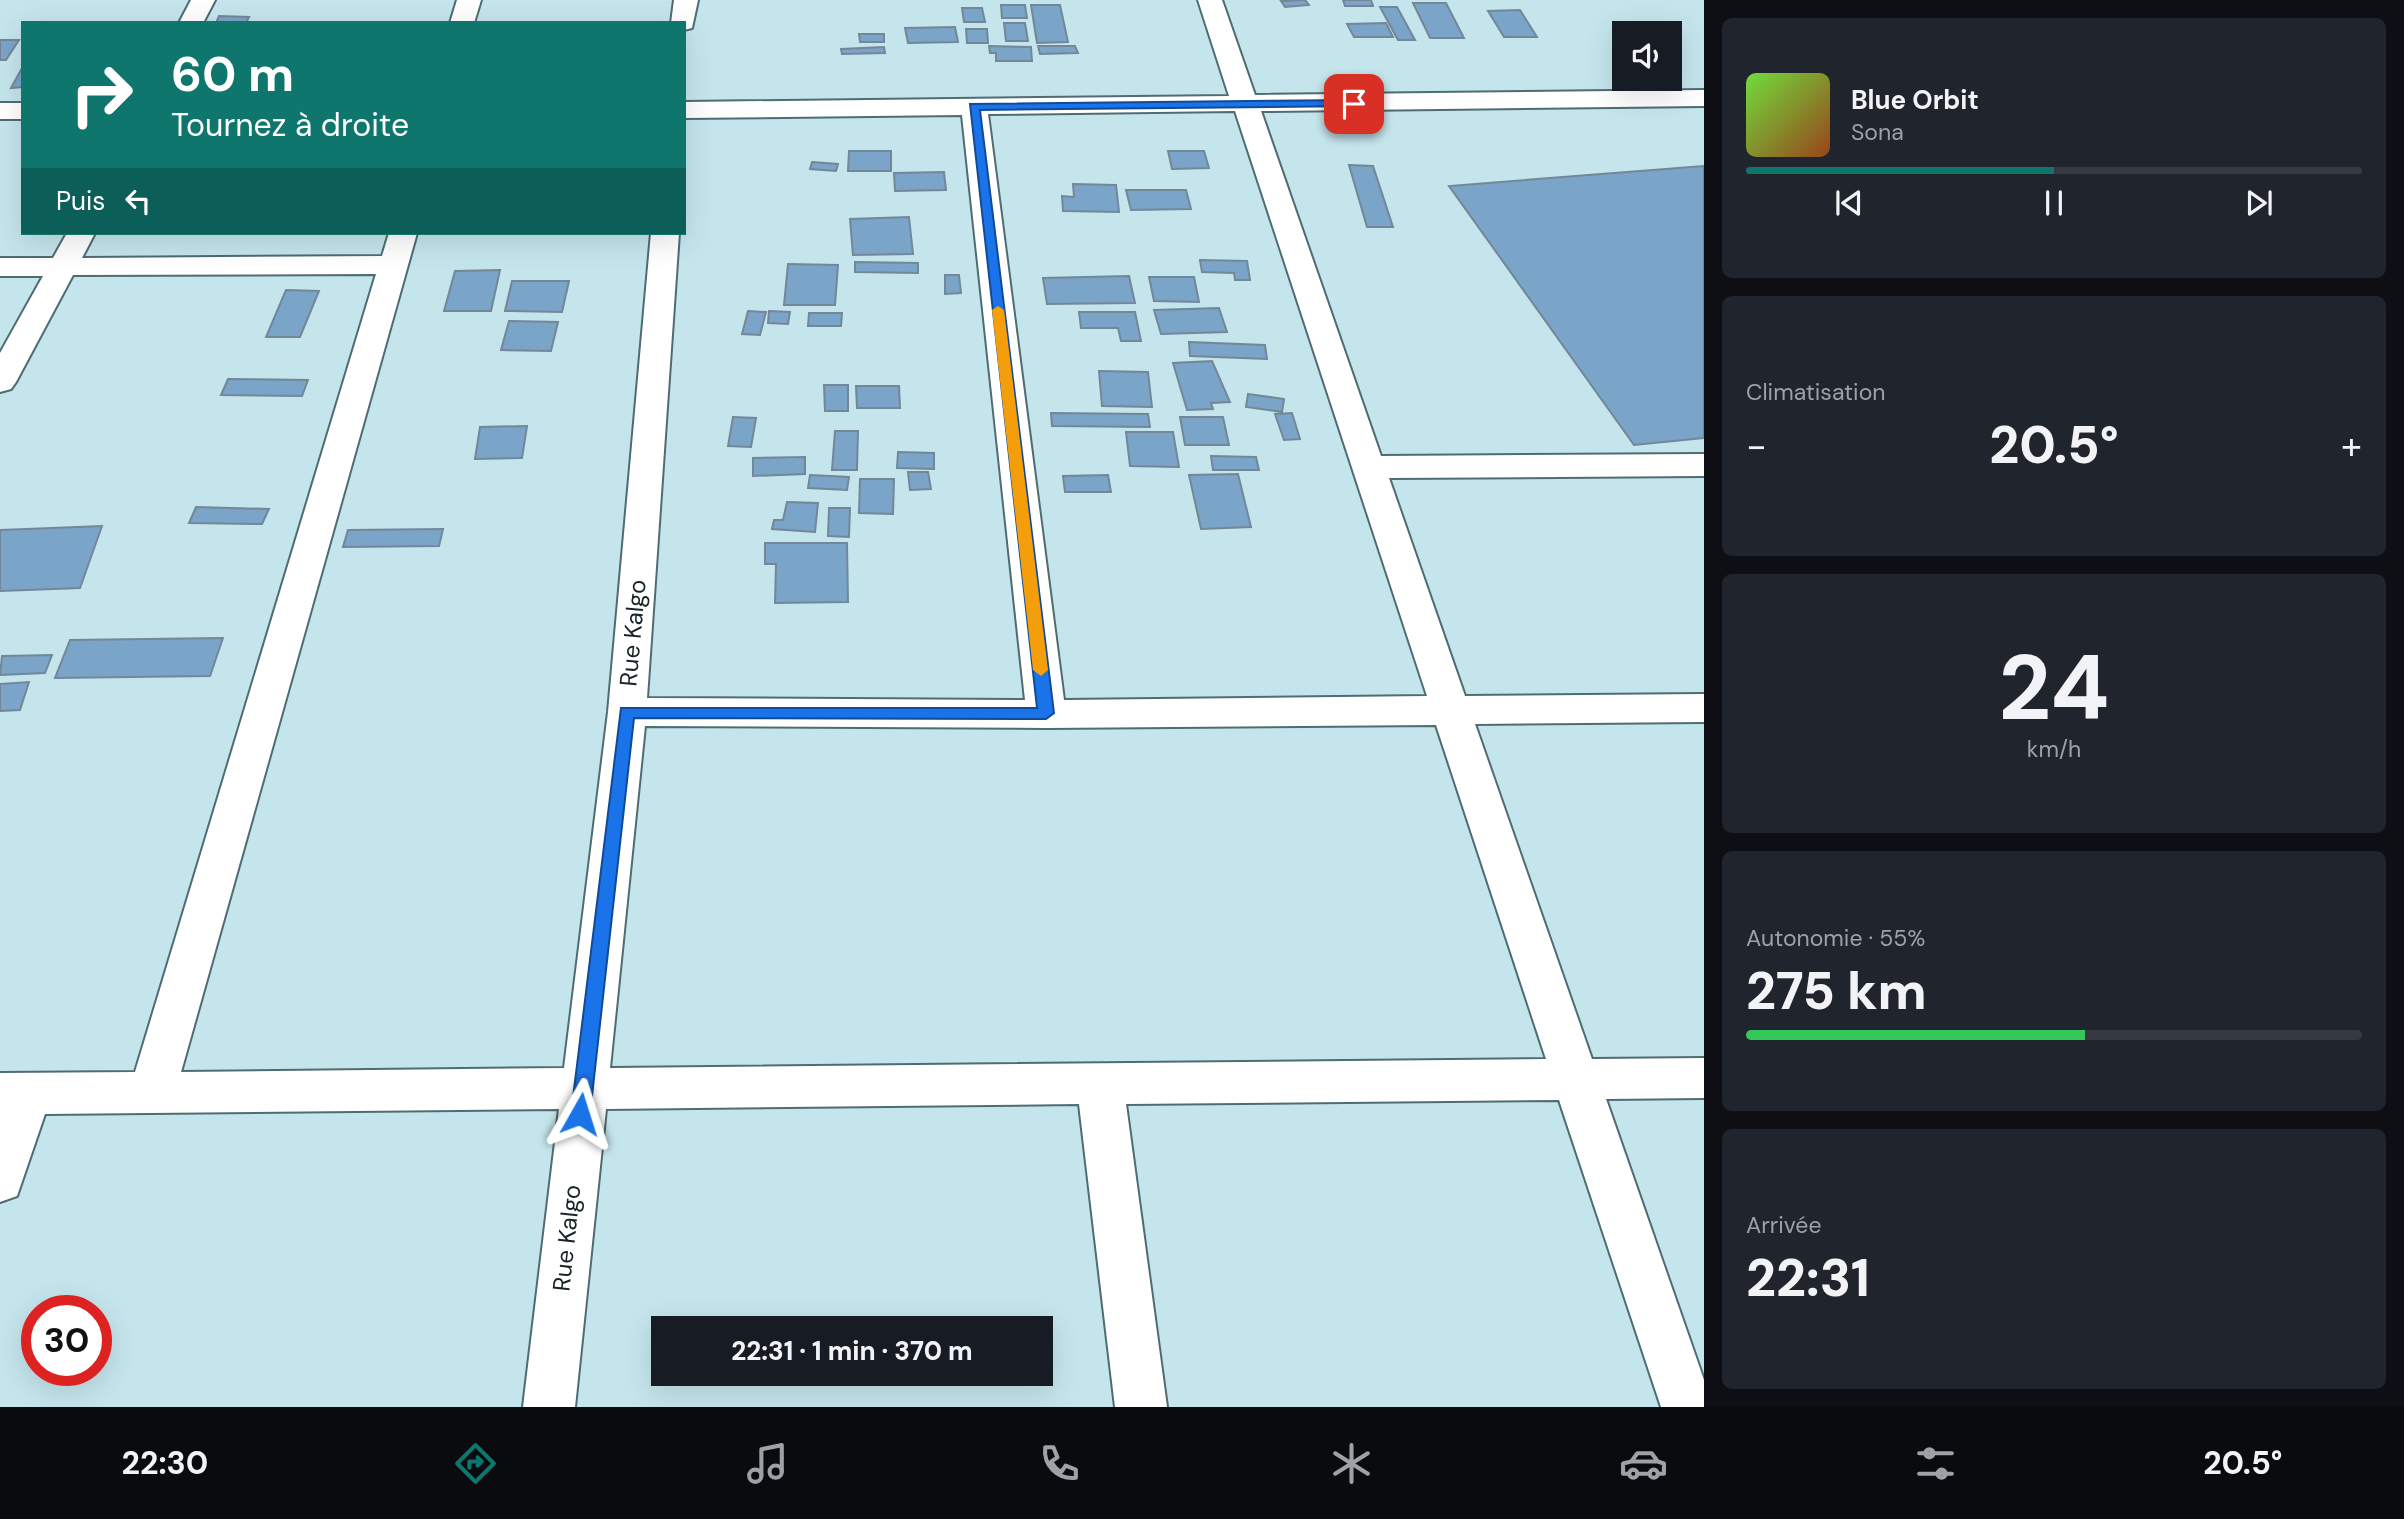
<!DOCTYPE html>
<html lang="fr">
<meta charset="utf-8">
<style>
:root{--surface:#171b24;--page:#20242c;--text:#f1f3f6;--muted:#9ea1a6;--line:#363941;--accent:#0f766e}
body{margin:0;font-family:"DM Sans",sans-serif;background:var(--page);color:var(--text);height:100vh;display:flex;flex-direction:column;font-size:26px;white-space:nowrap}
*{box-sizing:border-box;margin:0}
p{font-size:23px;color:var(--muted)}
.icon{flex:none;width:38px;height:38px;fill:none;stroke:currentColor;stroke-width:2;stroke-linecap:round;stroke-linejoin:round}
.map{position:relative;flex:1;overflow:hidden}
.panel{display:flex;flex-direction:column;gap:18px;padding:18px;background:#0d0f14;width:700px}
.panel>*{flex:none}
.banner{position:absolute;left:21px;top:21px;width:665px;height:214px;border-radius:0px;box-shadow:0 7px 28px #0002;background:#0f766e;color:#fff;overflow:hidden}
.controls{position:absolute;left:1612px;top:21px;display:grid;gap:14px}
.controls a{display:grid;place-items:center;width:70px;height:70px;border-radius:0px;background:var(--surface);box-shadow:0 7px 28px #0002;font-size:35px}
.speed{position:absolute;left:21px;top:1295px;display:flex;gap:14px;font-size:35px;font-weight:700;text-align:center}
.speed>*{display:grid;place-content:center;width:91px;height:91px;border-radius:50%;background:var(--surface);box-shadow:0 7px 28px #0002;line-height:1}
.speed .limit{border:10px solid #d22;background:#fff;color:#111}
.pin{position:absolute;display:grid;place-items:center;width:60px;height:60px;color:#fff;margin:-30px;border-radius:14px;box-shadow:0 4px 10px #0006}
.me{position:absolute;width:77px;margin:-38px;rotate:6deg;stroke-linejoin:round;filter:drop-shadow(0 0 5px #0008)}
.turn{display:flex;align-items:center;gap:24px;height:147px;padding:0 35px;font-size:32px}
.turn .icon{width:91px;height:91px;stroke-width:2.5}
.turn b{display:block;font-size:49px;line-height:60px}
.then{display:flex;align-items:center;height:66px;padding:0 35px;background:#0003;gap:14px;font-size:26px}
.big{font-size:52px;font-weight:800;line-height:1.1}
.panel .card{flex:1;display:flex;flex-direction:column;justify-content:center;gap:10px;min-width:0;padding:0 24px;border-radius:10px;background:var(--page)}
.panel .dial{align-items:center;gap:0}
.dial b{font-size:91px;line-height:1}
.song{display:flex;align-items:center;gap:21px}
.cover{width:84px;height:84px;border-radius:10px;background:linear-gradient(135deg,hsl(100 70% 55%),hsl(20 70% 35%))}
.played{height:7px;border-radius:4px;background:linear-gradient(90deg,var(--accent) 50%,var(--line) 50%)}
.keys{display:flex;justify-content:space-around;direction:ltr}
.heat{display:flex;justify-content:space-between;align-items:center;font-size:38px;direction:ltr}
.charge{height:10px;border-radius:5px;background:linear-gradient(90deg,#34c759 55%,var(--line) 0)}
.trip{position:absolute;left:651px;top:1316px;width:402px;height:70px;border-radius:0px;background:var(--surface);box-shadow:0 7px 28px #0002;font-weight:800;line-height:70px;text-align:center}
.dock{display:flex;height:112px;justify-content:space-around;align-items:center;background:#090b0e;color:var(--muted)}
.dock .icon{width:49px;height:49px}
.dock .selected{color:var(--accent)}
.dock b{font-size:32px;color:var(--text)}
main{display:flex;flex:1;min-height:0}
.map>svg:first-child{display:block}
</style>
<main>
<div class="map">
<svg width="1704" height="1407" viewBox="0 0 1704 1407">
<rect width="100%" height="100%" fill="#c5e5ec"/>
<g fill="#7ba4c9" stroke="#738798" stroke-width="2">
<polygon points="1305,0 1309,5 1285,7 1281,1"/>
<polygon points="1343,0 1371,0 1373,6 1345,6"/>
<polygon points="1413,3 1446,3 1464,38 1430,38"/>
<polygon points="1001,5 1025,5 1027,18 1002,18"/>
<polygon points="1031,5 1060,5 1068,42 1037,43"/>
<polygon points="1380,7 1397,7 1415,40 1398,40"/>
<polygon points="962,8 982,8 985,22 964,22"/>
<polygon points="1520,10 1537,37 1504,37 1488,11"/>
<polygon points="219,16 249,17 246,23 216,23"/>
<polygon points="1004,23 1025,23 1028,41 1006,41"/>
<polygon points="1386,23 1393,37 1354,37 1347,24"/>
<polygon points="955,27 958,42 908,43 905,28"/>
<polygon points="966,29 987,29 988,43 967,43"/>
<polygon points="859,34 884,34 884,42 860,42"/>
<polygon points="0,40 19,40 6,60 0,60"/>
<polygon points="989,46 1031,47 1032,61 996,61 996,53 990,53"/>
<polygon points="1038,46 1075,46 1078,53 1040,54"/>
<polygon points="884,47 885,53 842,54 841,49"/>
<polygon points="22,68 23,87 11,88"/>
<polygon points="849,151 891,151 891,171 848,171"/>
<polygon points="1168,151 1204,151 1209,168 1172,169"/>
<polygon points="812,162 838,164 836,171 810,169"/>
<polygon points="1349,165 1373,166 1393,227 1367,227"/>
<polygon points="1704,166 1704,438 1634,445 1449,186"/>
<polygon points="944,172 946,190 895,191 894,173"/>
<polygon points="1073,184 1116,185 1119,212 1063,211 1062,196 1074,197"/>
<polygon points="1126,190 1186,190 1191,209 1131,210"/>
<polygon points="909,217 913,254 853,255 850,219"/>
<polygon points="1200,260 1247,261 1250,280 1235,280 1234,273 1202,272"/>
<polygon points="855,262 918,263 918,273 855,272"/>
<polygon points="788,264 838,265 835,305 784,305"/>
<polygon points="500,270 491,311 444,311 455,271"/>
<polygon points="945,275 959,275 961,293 945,294"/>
<polygon points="1129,276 1135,303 1047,304 1043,278"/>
<polygon points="1149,277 1194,277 1199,302 1154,301"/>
<polygon points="512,281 569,281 562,312 505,311"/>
<polygon points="286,290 319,291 300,337 266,337"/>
<polygon points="1219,308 1227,332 1161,334 1154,310"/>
<polygon points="748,311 766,312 760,335 742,334"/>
<polygon points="769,311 790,312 788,324 768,323"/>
<polygon points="1079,312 1135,312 1141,341 1121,341 1118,328 1081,328"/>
<polygon points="809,313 842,313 841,326 808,326"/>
<polygon points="509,321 558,322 551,351 501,350"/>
<polygon points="1189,342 1265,345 1267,359 1190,356"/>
<polygon points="1212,361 1230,402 1211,403 1213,409 1187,410 1173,363"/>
<polygon points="1099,371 1148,372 1152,407 1102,406"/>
<polygon points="228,379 308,380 302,396 221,395"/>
<polygon points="824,385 848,385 848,411 825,411"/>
<polygon points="856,386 899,386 900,408 857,408"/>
<polygon points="1248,394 1284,399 1282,412 1246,407"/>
<polygon points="1051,413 1148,414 1150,427 1052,426"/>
<polygon points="1292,413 1300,439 1284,440 1275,414"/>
<polygon points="733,417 756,418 751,447 728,446"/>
<polygon points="1180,417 1223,417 1229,445 1185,445"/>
<polygon points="527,426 522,458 475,459 480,427"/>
<polygon points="835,431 858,431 857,470 832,470"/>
<polygon points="1126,432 1173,432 1179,467 1130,466"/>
<polygon points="898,452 934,453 934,469 897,468"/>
<polygon points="1211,456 1256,457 1259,470 1213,470"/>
<polygon points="805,457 805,474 753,476 753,458"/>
<polygon points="908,472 928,472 931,489 910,490"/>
<polygon points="1238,474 1251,527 1201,529 1189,475"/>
<polygon points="810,475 849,477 847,490 808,488"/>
<polygon points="1108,475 1111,492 1065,492 1063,476"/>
<polygon points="860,479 894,479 893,514 859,513"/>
<polygon points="787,502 818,503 815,532 772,529 774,520 783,520"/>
<polygon points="196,507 269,509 262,524 189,523"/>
<polygon points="829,508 850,508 849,537 828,536"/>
<polygon points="102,526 80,588 0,591 0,530"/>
<polygon points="443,529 439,546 343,547 348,530"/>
<polygon points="765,543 847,543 848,602 775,603 776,564 765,564"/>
<polygon points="223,638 210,676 55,678 70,640"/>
<polygon points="52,655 45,673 0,675 2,656"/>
<polygon points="29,682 20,710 0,711 0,684"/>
</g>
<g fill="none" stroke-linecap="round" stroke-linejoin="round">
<g stroke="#4f6c72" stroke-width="4">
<g id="minor">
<polygon points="191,0 215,0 203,23 179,23"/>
<polygon points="457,0 481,0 474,23 450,23"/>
<polygon points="674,0 698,0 692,28 684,30 684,23 671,23"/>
<path d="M 1198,0 L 1222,0 L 1255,95 L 1704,90 L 1704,106 L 1261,111 L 1381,456 L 1704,454 L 1704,476 L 1389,478 L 1465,696 L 1704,694 L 1704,722 L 1475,724 L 1592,1059 L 1704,1058 L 1704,1098 L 1606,1099 L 1704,1380 L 1704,1407 L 1661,1407 L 1559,1100 L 1126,1104 L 1167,1407 L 1115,1407 L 1079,1104 L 606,1109 L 575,1407 L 523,1407 L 559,1109 L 45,1114 L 17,1196 L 0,1202 L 0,1073 L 135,1072 L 376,274 L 73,275 L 16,382 L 11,389 L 0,392 L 0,353 L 43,276 L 0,276 L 0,258 L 53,258 L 67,233 L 95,233 L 82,258 L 382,256 L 389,233 L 417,233 L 181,1072 L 564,1068 L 608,712 L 651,233 L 679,233 L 647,698 L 1025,700 L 962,115 L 684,118 L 684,102 L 1229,96 ZM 1235,111 L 1427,696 L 1064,700 L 988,114 ZM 1436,725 L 1546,1059 L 610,1068 L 645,726 L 1046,728 Z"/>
<rect x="0" y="103" width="23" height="16"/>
</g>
</g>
<use href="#minor" fill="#fff" fill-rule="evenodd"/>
</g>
<polygon fill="#1a73e8" stroke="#114b97" stroke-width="2" points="1354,100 1359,104 1358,106 980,110 1054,713 1046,719 634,718 590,1114 587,1120 580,1123 573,1120 571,1114 621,708 1037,708 970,104"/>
<polygon fill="#f59e0b" points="998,306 1004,310 1048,670 1041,676 1033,670 992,310"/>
<g text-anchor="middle" stroke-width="5" stroke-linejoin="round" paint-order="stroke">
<g font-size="24" fill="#182426" stroke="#fff">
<text transform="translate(633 633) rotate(-85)" y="8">Rue Kalgo</text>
<text transform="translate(567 1238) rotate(-84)" y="8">Rue Kalgo</text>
</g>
</g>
</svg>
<div class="controls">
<a><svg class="icon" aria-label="sound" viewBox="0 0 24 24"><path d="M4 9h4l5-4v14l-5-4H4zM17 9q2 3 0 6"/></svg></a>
</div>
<div class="speed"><div class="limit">30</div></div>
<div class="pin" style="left:1354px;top:104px;background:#d93025"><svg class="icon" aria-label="arrive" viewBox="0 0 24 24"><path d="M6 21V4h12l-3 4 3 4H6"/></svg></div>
<svg class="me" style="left:580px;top:1114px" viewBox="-20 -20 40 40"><path d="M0-17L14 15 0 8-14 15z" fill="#1a73e8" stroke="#fff" stroke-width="4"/></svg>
<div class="trip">22:31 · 1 min · 370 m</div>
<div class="banner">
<div class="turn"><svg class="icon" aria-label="right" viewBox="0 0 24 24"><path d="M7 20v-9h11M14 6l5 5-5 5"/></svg><div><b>60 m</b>Tournez à droite</div></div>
<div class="then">Puis<svg class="icon" aria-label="left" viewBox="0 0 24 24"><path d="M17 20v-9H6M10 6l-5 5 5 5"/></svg></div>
</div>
</div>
<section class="panel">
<div class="card">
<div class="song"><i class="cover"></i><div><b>Blue Orbit</b><p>Sona</p></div></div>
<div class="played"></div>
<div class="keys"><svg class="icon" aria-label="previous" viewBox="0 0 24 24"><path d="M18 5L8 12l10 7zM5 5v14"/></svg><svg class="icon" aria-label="pause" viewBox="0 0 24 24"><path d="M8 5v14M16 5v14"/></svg><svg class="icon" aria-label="next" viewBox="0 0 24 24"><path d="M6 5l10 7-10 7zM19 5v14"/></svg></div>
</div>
<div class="card"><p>Climatisation</p>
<div class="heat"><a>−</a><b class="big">20.5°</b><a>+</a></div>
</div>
<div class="card dial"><b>24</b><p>km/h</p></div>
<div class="card"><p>Autonomie · 55%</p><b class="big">275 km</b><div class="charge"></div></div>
<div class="card"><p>Arrivée</p><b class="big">22:31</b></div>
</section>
</main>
<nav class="dock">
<b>22:30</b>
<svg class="icon selected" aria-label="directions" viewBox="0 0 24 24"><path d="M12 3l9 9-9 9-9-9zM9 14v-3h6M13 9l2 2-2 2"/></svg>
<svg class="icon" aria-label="music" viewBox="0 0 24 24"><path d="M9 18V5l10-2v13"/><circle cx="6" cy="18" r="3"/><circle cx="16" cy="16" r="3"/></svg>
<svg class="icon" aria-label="phone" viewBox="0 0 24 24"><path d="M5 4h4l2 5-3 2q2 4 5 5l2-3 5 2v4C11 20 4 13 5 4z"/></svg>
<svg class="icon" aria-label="climate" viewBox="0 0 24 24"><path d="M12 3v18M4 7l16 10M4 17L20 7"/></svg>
<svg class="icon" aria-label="car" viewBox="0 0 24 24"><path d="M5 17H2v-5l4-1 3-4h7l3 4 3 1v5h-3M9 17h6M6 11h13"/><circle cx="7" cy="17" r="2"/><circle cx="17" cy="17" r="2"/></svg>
<svg class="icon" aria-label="filters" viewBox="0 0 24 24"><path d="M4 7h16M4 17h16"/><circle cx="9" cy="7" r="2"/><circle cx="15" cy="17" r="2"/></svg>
<b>20.5°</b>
</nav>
